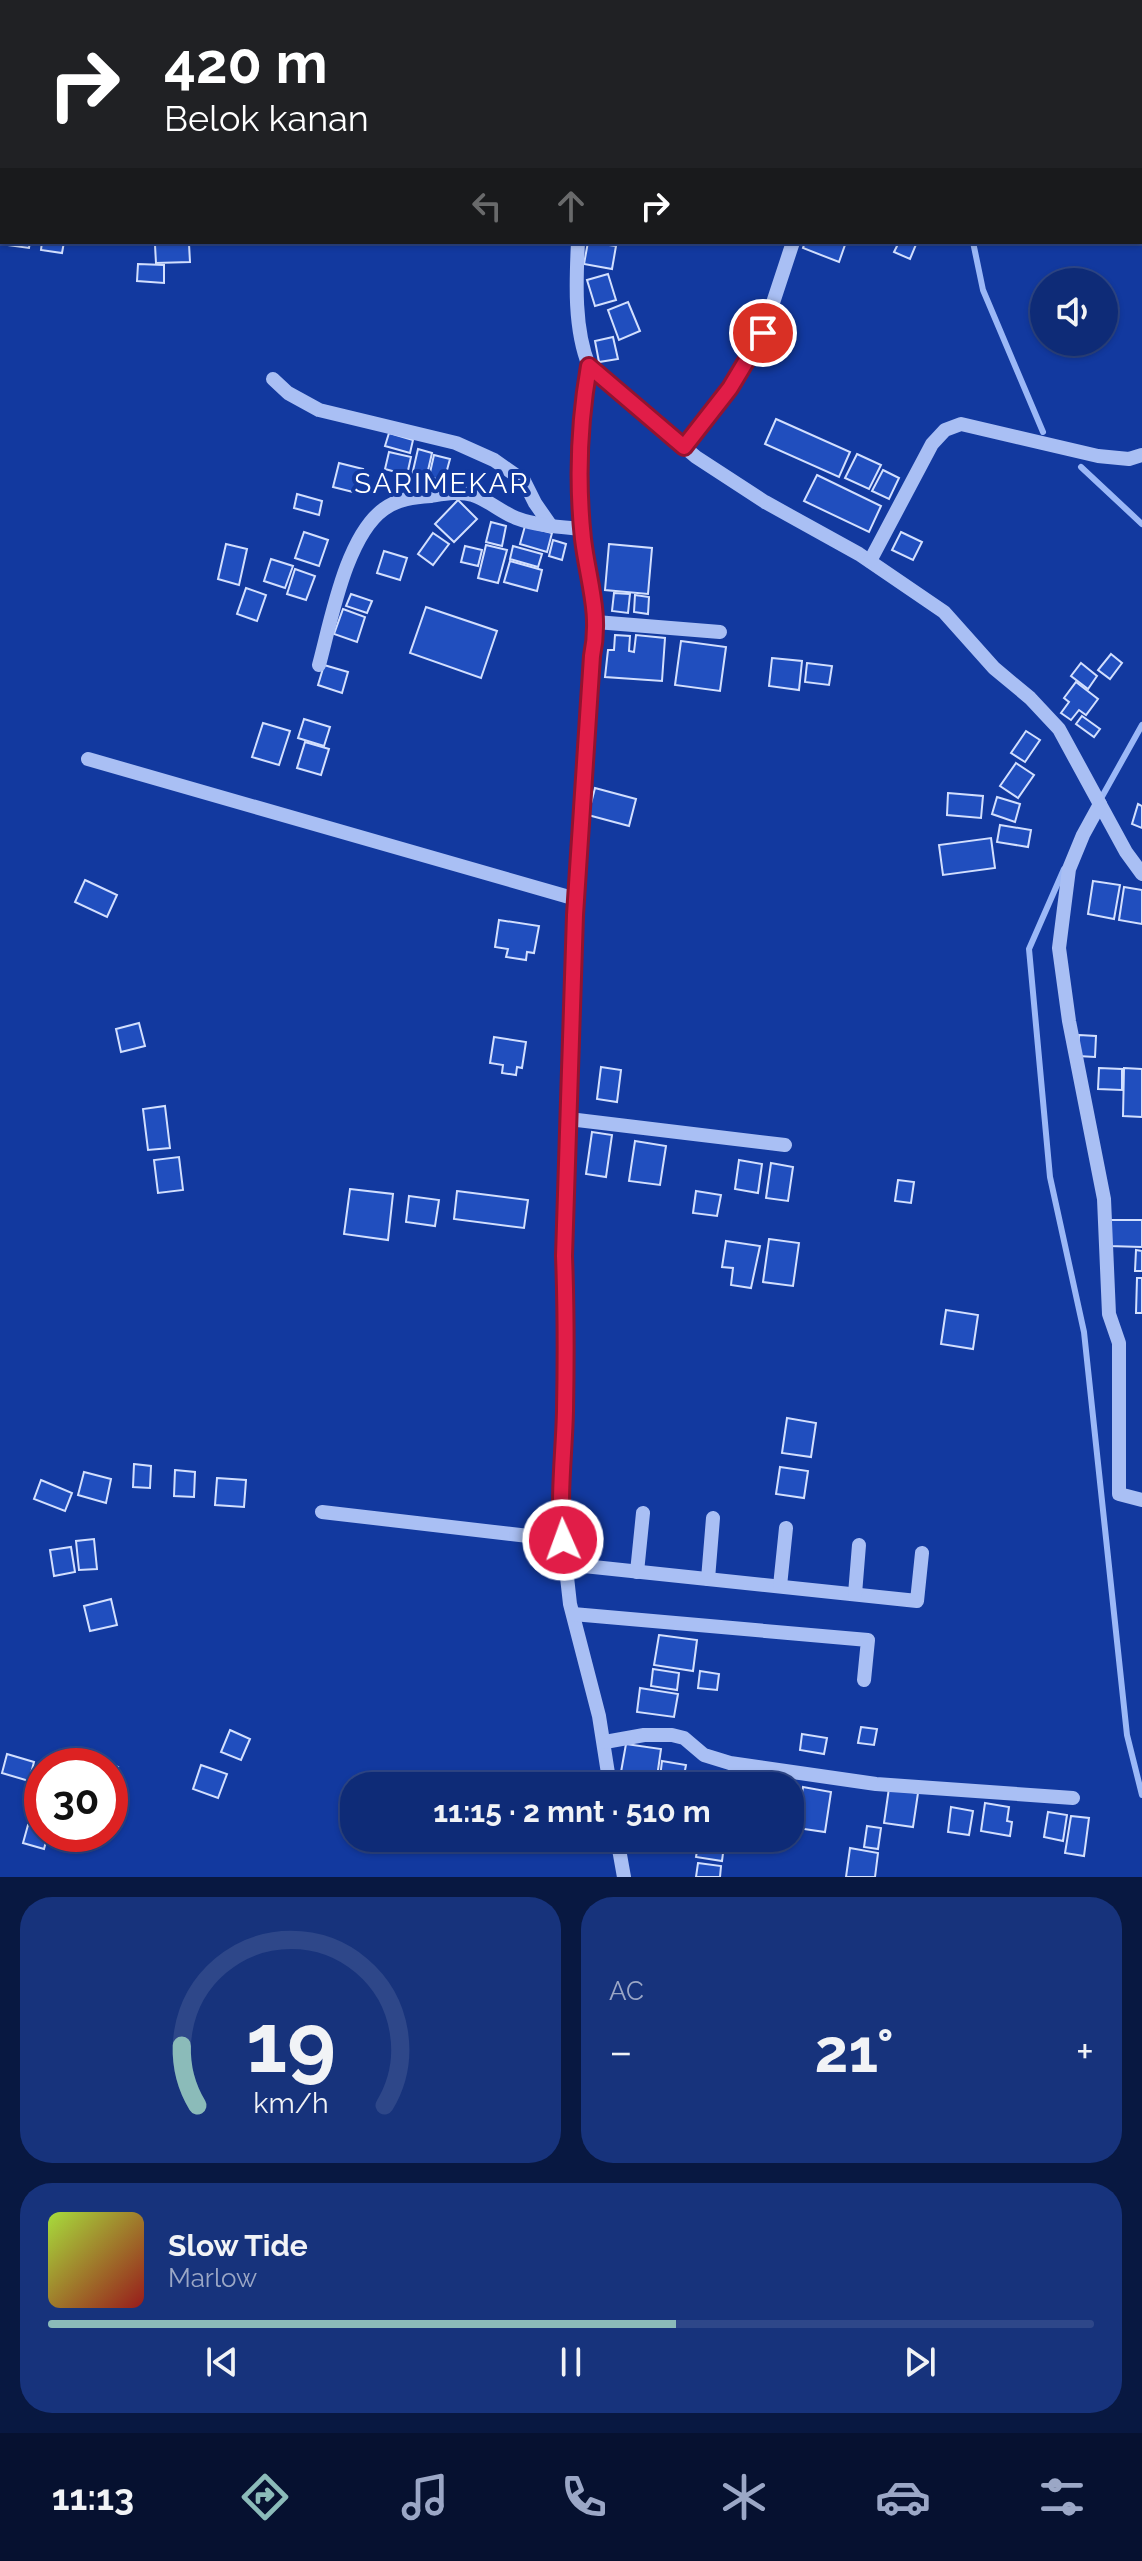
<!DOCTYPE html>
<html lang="id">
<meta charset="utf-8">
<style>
:root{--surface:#0e2b77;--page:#17337c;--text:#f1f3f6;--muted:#9ba7c6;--line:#2e4789;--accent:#8bbbb9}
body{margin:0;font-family:Raleway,sans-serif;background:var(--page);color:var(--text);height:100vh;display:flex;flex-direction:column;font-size:30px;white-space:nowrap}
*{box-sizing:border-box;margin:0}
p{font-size:26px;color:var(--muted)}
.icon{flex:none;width:44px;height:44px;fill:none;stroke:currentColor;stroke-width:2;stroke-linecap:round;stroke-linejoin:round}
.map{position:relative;height:1877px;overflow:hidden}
.panel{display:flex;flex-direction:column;gap:20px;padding:20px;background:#081841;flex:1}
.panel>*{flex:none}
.banner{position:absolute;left:0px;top:0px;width:1142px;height:244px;box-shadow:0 2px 6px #0004,0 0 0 2px var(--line);background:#202124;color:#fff;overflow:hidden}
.tools{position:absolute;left:1030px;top:268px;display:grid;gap:16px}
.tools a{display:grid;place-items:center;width:88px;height:88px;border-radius:50%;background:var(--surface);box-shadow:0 2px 6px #0004,0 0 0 2px var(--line);font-size:40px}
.speed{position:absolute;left:24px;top:1748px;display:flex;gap:16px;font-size:40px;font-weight:700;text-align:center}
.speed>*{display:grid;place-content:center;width:104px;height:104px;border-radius:50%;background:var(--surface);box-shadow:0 2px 6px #0004,0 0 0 2px var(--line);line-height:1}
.speed .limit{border:12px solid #d22;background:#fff;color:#111}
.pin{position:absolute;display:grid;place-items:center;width:68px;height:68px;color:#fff;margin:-34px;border:4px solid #fff;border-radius:50%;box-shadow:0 2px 8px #0007}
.me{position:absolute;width:88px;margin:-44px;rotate:358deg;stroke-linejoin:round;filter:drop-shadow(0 0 6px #0008)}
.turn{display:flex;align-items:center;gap:28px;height:168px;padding:0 32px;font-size:36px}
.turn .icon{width:104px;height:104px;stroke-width:2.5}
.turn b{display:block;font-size:56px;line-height:68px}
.lanes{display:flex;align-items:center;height:76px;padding:0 32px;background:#0003;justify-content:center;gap:40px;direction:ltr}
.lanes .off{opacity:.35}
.big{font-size:60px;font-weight:700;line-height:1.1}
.panel .card{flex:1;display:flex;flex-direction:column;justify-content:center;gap:12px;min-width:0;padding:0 28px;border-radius:32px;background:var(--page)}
.panel .dial{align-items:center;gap:0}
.dial svg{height:208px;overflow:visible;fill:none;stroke:var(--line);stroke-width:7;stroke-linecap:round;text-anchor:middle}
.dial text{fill:var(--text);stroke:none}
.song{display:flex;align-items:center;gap:24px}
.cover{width:96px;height:96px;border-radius:12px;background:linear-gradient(135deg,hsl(80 70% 55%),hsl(0 70% 35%))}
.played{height:8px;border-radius:4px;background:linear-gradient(90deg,var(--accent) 60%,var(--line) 60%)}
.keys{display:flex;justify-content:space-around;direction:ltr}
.heat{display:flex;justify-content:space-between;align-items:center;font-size:44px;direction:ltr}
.panel .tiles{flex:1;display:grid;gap:20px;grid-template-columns:1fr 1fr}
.card:last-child{grid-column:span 2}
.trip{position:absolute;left:340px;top:1772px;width:464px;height:80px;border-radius:32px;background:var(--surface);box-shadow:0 2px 6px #0004,0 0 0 2px var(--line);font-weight:700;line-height:80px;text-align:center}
.tabs{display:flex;height:128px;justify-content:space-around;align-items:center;background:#061130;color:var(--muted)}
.tabs .icon{width:56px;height:56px}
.tabs .current{color:var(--accent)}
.tabs b{font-size:36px;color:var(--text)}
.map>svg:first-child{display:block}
</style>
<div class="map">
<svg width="1142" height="1877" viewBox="0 0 1142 1877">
<rect width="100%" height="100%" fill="#12399f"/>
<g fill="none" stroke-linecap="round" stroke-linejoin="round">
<g stroke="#9bb8f7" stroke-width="6">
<polyline points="957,0 958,2"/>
<polyline points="973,242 983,290 1043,432"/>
<polyline points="1081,467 1142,524"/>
<polyline points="1099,802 1142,725"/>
<polyline points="1064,869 1029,949 1050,1177 1084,1332 1127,1735 1142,1795"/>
</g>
</g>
<g fill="#204ebe" stroke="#d2dffe" stroke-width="2">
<polygon points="8,242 30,242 29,248 7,245"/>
<polygon points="42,242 64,242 62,253 41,250"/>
<polygon points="588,242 616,246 612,269 584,264"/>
<polygon points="805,242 846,242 839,262 803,248"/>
<polygon points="899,242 917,242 910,259 894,252"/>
<polygon points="189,244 190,262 156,263 155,245"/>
<polygon points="138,264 164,265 164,283 137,281"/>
<polygon points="608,274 616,300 595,306 587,280"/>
<polygon points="628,302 640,331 619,340 608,310"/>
<polygon points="613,337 618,359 599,362 595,341"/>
<polygon points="776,419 850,452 839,477 765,444"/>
<polygon points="389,433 413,440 410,453 385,446"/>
<polygon points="418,449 432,453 426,479 412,475"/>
<polygon points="389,452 411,457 407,475 385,469"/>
<polygon points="857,454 881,465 869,489 845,478"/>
<polygon points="434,455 450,459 444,481 429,477"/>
<polygon points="339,463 363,469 357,493 333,487"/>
<polygon points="883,470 899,478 889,499 872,491"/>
<polygon points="817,475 881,506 869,532 804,501"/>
<polygon points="297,494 322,501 319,515 294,508"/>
<polygon points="458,500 477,519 454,542 435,524"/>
<polygon points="491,522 506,526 502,546 486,542"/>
<polygon points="525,526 552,533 547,552 520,544"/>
<polygon points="304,532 328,540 319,566 295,558"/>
<polygon points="901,532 922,542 913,560 892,550"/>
<polygon points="433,533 449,544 433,565 418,554"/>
<polygon points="553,540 566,544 562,560 549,556"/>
<polygon points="226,544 247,549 239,585 218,579"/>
<polygon points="609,544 652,548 648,594 605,590"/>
<polygon points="486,545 507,550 498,583 478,578"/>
<polygon points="465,546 482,550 478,566 461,562"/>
<polygon points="513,546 542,554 538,567 510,559"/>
<polygon points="384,551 407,558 400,580 377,573"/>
<polygon points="271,559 293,566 285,588 264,581"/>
<polygon points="510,561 542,570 537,591 504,582"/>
<polygon points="295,569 315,576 306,600 287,594"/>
<polygon points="246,588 266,595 257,621 237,614"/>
<polygon points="614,593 630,594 628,613 612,611"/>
<polygon points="351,594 372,601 367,613 346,606"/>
<polygon points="635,595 649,597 648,614 634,612"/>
<polygon points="426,607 497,631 481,678 410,653"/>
<polygon points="343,609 365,617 357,642 334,634"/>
<polygon points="615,635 630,636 629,651 634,652 636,635 665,638 662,681 605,677 608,650 614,650"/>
<polygon points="681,641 726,647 720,691 675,685"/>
<polygon points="1111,654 1122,663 1110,679 1098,670"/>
<polygon points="772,658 802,661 799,690 769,686"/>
<polygon points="807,663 832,666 829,685 805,682"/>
<polygon points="1081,663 1097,676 1088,689 1071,676"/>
<polygon points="324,665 348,672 342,693 318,685"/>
<polygon points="1076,682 1098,699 1086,715 1079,710 1071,720 1061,713 1069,702 1064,698"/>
<polygon points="1082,716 1100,729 1094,737 1076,724"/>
<polygon points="304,719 330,727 324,746 298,738"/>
<polygon points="263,723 290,731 279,765 252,757"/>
<polygon points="1026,731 1040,740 1025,762 1011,753"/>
<polygon points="305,742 329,749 321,775 297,768"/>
<polygon points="1016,763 1034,775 1018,798 1000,786"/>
<polygon points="595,788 636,799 629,826 588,815"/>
<polygon points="948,793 983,796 981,818 947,815"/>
<polygon points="997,797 1020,804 1015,822 992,814"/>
<polygon points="1138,804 1142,806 1142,828 1132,824"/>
<polygon points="1000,825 1031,830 1028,847 997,842"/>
<polygon points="991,838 995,868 943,875 939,845"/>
<polygon points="85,880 117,895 107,917 75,902"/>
<polygon points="1093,881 1120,885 1114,919 1088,914"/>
<polygon points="1124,887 1142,890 1142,924 1119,920"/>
<polygon points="499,920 539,926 534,953 527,952 526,960 506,957 508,949 495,947"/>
<polygon points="139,1023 145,1046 121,1052 116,1029"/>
<polygon points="1079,1035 1096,1036 1095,1057 1078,1056"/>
<polygon points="494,1037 526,1042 522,1068 517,1067 516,1075 502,1073 503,1065 490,1063"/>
<polygon points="601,1067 621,1070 617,1102 597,1099"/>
<polygon points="1099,1068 1122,1069 1122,1090 1098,1089"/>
<polygon points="1124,1068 1142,1069 1142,1117 1123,1116"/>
<polygon points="165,1106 170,1148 148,1150 143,1109"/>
<polygon points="592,1132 612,1135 606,1177 586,1174"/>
<polygon points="635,1141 666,1146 660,1185 629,1181"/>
<polygon points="179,1157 183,1190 158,1193 154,1160"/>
<polygon points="739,1160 762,1164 758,1193 735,1189"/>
<polygon points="771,1163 793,1167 788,1201 766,1198"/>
<polygon points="898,1180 914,1182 911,1203 895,1201"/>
<polygon points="350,1189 393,1194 388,1240 344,1234"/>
<polygon points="457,1191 528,1200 524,1228 454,1219"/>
<polygon points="696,1191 721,1195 717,1216 693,1213"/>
<polygon points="409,1196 439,1200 435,1226 406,1222"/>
<polygon points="1110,1220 1142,1220 1142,1247 1109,1246"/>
<polygon points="769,1239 799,1243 793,1286 763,1282"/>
<polygon points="726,1241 760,1246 751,1288 731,1285 733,1268 722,1267"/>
<polygon points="1136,1250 1142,1251 1142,1271 1135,1271"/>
<polygon points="1137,1278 1142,1278 1142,1313 1136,1313"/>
<polygon points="946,1310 978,1315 973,1349 941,1344"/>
<polygon points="787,1418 816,1423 811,1457 782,1453"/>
<polygon points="134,1464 151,1466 150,1488 133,1487"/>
<polygon points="780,1467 808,1471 804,1498 776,1494"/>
<polygon points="175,1470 195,1472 194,1497 174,1496"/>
<polygon points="84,1472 111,1479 106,1503 78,1495"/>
<polygon points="217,1478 246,1480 244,1507 215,1505"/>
<polygon points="41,1480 72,1493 65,1511 34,1499"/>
<polygon points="94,1539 97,1569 79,1570 76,1541"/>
<polygon points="71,1547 75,1572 54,1576 50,1550"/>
<polygon points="111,1599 117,1625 90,1631 84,1606"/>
<polygon points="659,1635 697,1640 693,1671 654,1665"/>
<polygon points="653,1669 679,1673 677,1690 651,1686"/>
<polygon points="700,1671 719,1674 717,1690 698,1688"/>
<polygon points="640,1688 678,1694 674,1717 637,1712"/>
<polygon points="861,1727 877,1729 874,1745 858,1743"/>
<polygon points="230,1730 250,1739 241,1760 221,1752"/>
<polygon points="802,1734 827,1738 824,1754 800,1750"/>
<polygon points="626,1744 661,1749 657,1777 621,1772"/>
<polygon points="69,1752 88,1756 86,1766 66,1766"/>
<polygon points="7,1754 34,1762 29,1781 2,1773"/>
<polygon points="100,1759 118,1767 110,1784 110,1766 97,1766"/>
<polygon points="662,1761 686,1765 682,1786 659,1786"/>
<polygon points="201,1765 227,1774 218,1798 193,1789"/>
<polygon points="730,1775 759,1779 758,1786 728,1786"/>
<polygon points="625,1776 654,1780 653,1786 623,1786"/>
<polygon points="689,1777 718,1781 717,1786 688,1786"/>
<polygon points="803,1787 831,1792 825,1832 797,1828"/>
<polygon points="889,1788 918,1793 913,1827 884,1823"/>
<polygon points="985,1803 1009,1807 1007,1821 1012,1822 1010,1836 981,1831"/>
<polygon points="951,1807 973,1811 969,1835 948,1832"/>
<polygon points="1048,1812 1067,1815 1063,1841 1044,1837"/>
<polygon points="1071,1816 1089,1818 1084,1856 1065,1853"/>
<polygon points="28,1825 42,1829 42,1834 48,1834 44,1849 23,1843"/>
<polygon points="867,1826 881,1828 878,1849 864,1847"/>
<polygon points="699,1838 725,1838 722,1861 696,1857"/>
<polygon points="850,1848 878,1853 875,1877 846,1877"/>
<polygon points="698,1863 721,1866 720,1877 696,1877"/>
</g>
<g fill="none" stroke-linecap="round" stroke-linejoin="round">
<g stroke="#a9bff4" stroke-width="14">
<polyline points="578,0 578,2"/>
<path d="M 578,242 C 576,282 574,329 589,366 L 696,457 L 765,502 L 859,554 L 944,612 L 994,668 L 1030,698 L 1059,729 L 1126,852 L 1142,874"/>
<polyline points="589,366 580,423 581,502 586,561 596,611 597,634 591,679 575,915 564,1256 565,1413 561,1466 561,1523 570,1604 599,1716 610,1786"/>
<polyline points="273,379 288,393 319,410 456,443 494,460 524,481 535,503 551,526"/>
<polyline points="684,447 730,388 763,333 793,242"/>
<polyline points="870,561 932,444 945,430 961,424 1098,456 1129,459 1142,455"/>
<polyline points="596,622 720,632"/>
<path d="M 319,665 C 331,621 346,536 384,509 C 398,499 414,497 431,496 C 444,494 459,491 473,495 C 488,500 501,512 516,518 C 537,526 561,527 583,529"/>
<polyline points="88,759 576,899"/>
<polyline points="1100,804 1083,835 1069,869 1059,948 1069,1021 1104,1199 1109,1314 1119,1343 1119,1494 1142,1500"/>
<polyline points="569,1119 785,1145"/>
<polyline points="322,1512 563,1540"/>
<polyline points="565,1564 917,1601 922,1553"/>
<polyline points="637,1572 643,1513"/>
<polyline points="708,1579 713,1518"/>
<polyline points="780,1586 786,1528"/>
<polyline points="855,1594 859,1545"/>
<polyline points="573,1614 868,1640 864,1680"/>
<polyline points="605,1742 644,1735 672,1735 684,1738 704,1755 730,1763 876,1784 1073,1798"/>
<polyline points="617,1838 624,1877"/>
</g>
</g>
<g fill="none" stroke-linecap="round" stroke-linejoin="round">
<g stroke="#92132f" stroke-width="20">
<path id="route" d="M 563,1540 C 558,1497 564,1454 565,1411 C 566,1359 566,1308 564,1256 L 575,915 L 592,656 C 601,613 588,581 583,539 C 577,482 579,423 589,366 L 684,447 L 730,388 L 763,333"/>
</g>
<use href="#route" stroke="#e11d48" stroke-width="14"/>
</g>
<g text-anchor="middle" stroke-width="8" stroke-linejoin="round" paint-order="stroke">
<g font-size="28" letter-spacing="2" fill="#fff" stroke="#12399f">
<text x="442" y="493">SARIMEKAR</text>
</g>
</g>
</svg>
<div class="tools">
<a><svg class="icon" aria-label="sound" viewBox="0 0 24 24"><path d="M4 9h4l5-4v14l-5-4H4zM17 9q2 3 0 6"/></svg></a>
</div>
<div class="speed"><div class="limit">30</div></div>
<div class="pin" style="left:763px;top:333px;background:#d93025"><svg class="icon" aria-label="arrive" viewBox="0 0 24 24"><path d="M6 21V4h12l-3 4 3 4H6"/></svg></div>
<svg class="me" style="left:563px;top:1540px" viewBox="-20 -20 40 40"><circle r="17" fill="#e11d48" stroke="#fff" stroke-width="3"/><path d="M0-11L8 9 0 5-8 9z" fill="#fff"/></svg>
<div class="trip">11:15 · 2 mnt · 510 m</div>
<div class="banner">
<div class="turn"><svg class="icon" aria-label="right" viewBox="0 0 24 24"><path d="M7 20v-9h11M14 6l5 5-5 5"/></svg><div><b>420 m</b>Belok kanan</div></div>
<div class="lanes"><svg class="icon off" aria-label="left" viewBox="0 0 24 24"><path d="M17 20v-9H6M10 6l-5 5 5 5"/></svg><svg class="icon off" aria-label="ahead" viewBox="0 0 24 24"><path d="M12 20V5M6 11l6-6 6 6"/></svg><svg class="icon" aria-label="right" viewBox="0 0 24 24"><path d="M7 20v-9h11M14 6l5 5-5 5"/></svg></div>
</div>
</div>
<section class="panel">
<div class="tiles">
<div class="card dial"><svg viewBox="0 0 100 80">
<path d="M14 69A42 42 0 1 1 86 69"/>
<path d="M14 69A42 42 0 0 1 8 46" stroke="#8bbbb9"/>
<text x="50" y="56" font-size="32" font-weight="700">19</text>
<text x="50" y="72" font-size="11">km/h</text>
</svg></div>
<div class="card"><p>AC</p>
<div class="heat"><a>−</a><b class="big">21°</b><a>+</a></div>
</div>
<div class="card">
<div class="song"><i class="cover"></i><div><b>Slow Tide</b><p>Marlow</p></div></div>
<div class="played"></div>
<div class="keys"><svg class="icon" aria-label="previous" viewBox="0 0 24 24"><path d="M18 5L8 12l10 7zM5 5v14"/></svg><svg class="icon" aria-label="pause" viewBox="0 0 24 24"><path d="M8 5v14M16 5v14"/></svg><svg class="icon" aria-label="next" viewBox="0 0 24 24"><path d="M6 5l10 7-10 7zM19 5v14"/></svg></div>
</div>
</div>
</section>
<nav class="tabs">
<b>11:13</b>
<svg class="icon current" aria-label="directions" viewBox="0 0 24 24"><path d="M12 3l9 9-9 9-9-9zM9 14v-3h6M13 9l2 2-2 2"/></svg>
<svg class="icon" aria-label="music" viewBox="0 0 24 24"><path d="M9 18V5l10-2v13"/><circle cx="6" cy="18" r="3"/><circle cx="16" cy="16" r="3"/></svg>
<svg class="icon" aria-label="phone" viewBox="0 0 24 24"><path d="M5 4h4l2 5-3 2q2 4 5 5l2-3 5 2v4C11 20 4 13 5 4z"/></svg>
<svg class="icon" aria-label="climate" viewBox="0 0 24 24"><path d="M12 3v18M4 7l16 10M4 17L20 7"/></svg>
<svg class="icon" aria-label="car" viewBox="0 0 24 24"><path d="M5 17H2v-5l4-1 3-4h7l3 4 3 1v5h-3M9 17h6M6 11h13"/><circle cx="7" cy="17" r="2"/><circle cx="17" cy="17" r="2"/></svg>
<svg class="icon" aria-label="filters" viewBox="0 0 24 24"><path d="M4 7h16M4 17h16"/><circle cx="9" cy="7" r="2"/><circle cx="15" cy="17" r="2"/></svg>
</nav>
